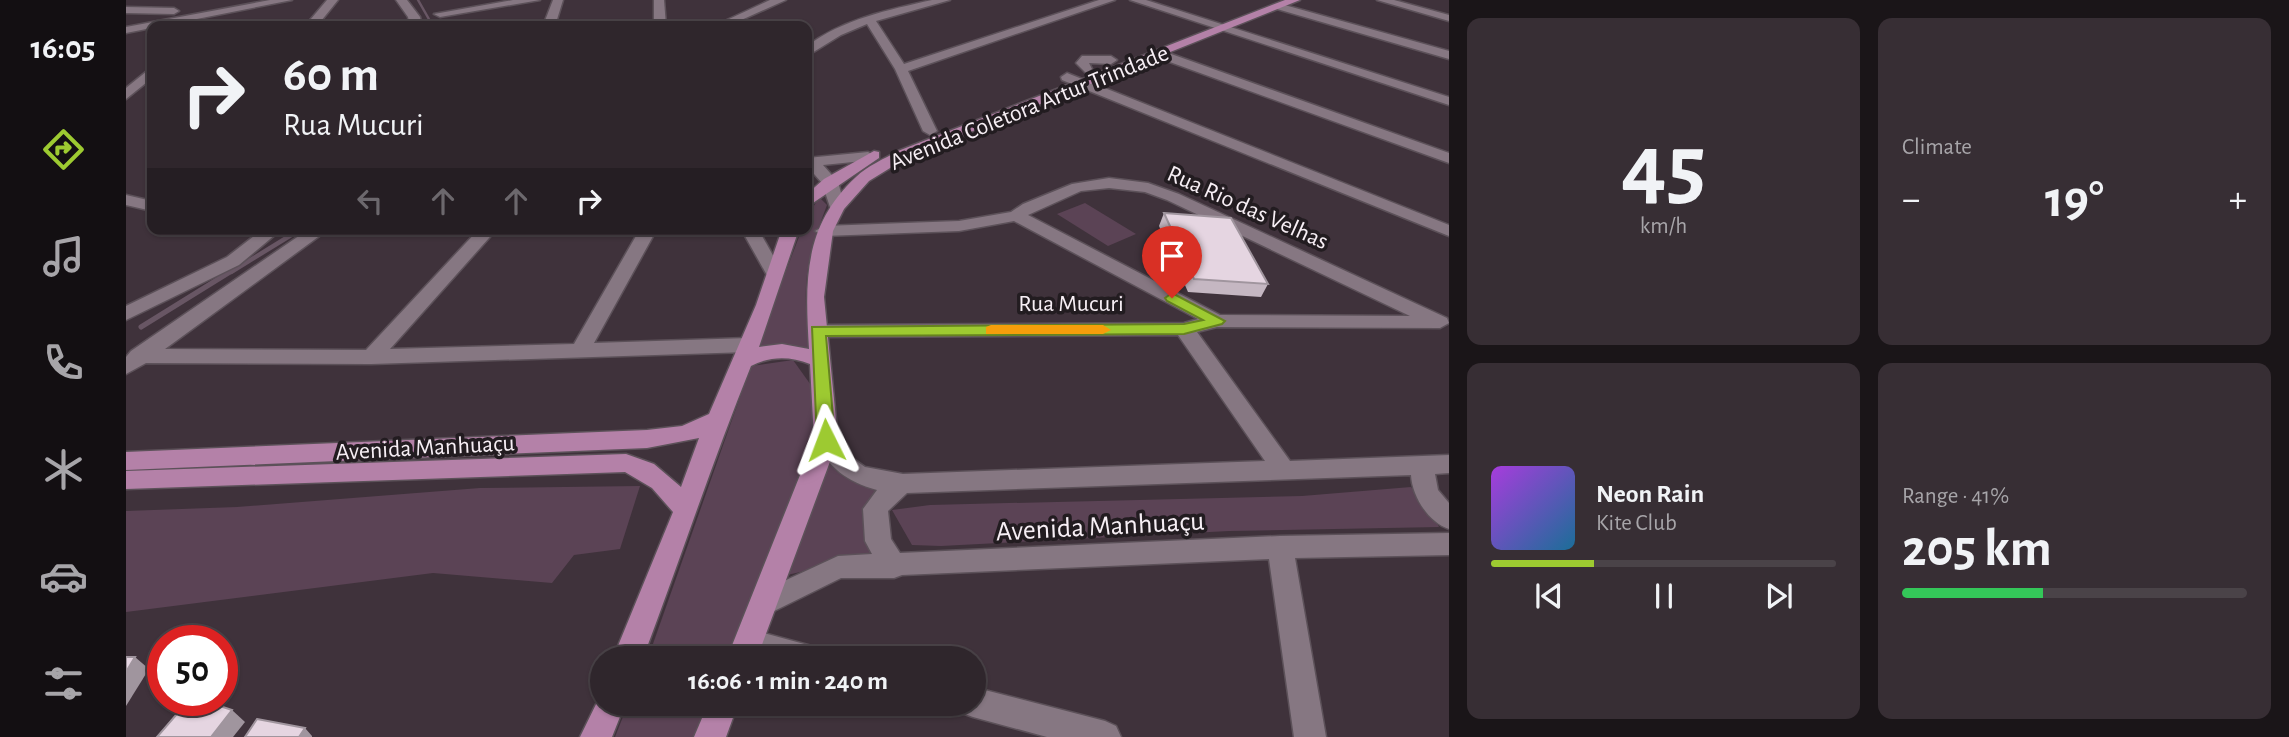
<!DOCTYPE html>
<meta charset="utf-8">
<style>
:root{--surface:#2f262c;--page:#372e34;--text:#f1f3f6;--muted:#a7a5a9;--line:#4a4348;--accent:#9dca31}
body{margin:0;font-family:"Alegreya Sans",sans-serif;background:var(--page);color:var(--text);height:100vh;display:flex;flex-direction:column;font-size:26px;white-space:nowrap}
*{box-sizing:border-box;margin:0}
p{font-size:23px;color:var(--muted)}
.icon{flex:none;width:38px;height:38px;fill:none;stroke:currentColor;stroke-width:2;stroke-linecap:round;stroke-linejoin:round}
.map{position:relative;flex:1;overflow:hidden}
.panel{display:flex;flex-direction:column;gap:18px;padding:18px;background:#1a1518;width:840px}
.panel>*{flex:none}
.hud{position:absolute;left:21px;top:21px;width:665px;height:214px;border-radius:14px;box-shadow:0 2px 5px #0004,0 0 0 2px var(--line);background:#2f262c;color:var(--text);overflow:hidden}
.speed{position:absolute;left:21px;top:625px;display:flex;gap:14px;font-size:35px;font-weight:700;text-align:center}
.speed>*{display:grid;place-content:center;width:91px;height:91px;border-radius:50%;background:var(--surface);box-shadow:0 2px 5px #0004,0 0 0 2px var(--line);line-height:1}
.speed .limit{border:10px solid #d22;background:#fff;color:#111}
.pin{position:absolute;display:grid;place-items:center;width:60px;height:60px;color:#fff;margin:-72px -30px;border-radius:50% 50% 50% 0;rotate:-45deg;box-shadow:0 0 7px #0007}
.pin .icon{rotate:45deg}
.me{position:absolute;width:77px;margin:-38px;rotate:357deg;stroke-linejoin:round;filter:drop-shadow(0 0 5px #0008)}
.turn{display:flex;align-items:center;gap:24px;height:147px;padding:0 21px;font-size:32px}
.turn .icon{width:91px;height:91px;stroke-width:2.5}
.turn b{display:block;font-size:49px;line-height:60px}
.lanes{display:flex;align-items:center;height:66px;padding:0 21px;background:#0003;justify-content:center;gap:35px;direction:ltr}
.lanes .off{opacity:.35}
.big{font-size:52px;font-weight:700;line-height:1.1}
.panel .card{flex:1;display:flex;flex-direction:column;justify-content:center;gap:10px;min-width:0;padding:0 24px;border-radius:14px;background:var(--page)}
.panel .dial{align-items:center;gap:0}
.dial b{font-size:91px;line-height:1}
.song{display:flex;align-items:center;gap:21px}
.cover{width:84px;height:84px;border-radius:10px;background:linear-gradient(135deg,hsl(280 70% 55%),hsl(200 70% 35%))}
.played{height:7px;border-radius:4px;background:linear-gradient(90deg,var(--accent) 30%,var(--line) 30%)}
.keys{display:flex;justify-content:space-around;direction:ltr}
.heat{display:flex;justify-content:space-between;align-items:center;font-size:38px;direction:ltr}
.charge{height:10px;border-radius:5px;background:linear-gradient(90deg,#34c759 41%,var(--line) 0)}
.panel .tiles{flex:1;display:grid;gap:18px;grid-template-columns:repeat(2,1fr)}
.trip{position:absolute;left:464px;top:646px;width:396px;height:70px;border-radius:35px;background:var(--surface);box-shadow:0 2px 5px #0004,0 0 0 2px var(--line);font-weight:700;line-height:70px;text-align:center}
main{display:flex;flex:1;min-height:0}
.tab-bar{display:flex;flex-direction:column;width:126px;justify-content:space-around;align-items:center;background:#130f12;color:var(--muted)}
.tab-bar .icon{width:49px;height:49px}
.tab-bar .selected{color:var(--accent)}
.tab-bar b{font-size:32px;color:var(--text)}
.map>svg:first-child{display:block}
</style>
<main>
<nav class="tab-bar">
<b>16:05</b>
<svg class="icon selected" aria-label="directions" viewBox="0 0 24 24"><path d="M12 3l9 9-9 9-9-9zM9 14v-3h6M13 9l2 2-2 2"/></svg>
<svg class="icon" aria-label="music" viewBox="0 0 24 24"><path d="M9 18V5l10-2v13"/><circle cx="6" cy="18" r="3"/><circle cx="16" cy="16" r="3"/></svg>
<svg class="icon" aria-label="phone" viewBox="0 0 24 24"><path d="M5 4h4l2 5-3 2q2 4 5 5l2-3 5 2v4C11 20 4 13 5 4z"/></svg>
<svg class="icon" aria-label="climate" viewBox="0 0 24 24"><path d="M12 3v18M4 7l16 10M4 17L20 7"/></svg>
<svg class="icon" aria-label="car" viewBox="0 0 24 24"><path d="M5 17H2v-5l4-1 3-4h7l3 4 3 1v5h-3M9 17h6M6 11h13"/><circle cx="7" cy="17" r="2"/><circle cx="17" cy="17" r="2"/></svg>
<svg class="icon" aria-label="filters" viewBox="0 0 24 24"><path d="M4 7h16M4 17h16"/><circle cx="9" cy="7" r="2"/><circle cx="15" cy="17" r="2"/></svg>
</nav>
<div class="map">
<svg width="1323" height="737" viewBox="0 0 1323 737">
<rect width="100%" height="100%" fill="#3f323b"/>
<g fill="#5b4355">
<path d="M 693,197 L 701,205 C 678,266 676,284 684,348 L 631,347 L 676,229 L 681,229 L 681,218 Z"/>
<polygon points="959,203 1010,234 982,246 931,214"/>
<polygon points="667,360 687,388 689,431 605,658 522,658 625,366"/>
<polygon points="698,460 751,492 750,555 661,575"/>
<polygon points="514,486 494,549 448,555 426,583 307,573 0,612 0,511 111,507 354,488"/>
<polygon points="1285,487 1306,513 1313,527 1103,531 815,546 786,545 766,510 804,505 1176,496"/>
<polygon points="502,704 545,717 577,714 568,737 489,737"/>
</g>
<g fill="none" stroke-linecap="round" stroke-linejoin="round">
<polyline stroke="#685664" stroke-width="2.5" points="292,0 304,21 302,26"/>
<polyline stroke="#685664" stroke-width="4.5" points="105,272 175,229"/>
<polyline stroke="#685664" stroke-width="5" points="15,327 107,270"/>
<g stroke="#5c5159" stroke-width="3">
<g id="minor">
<polygon points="144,0 166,0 0,33 0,27"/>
<polygon points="201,0 212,0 191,26 179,26"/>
<polygon points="270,0 281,0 294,17 296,26 284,26 282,17"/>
<polygon points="387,0 414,0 314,17 308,14"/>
<polygon points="427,0 437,0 429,26 417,26"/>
<polygon points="528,0 538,0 540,26 528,26"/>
<polygon points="644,0 660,0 602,26 588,26"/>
<path d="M 806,0 L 824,0 L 750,21 L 778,64 L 973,0 L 989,0 L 782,71 L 811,131 L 804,135 L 797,131 L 769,69 L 741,24 L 715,35 L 681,56 L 681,46 C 717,19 762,10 806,0 Z"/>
<polygon points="1004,0 1020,0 1323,97 1323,105"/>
<polygon points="1251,0 1268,0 1323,15 1323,21"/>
<polygon points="1155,4 1323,51 1323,59 1151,9 1150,7"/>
<polygon points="0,7 48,8 53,11 48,14 0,13"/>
<polygon points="1034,50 1323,153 1323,163 1030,57 1028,54"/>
<polygon points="956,56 985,56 991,60 985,64 963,63 966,69 960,73 950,63"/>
<polygon points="26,67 26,78 0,99 0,88"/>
<polygon points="941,73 1323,225 1323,236 936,80 935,77"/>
<polygon points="742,152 750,157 747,160 697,165 712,182 719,207 717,210 705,210 696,183 681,166 681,158"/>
<path d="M 983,178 L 1022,183 L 1053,194 L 1321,318 L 1323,323 L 1314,328 L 1091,327 L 1071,332 L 1164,461 L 1323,455 L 1323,473 L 1309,474 L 1312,490 L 1323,503 L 1323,529 C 1302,522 1286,496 1285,475 L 781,493 L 762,511 L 765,539 L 774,553 L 1154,536 L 1323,533 L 1323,555 L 1169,558 L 1200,737 L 1168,737 L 1143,559 L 776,575 L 768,578 L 715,578 L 638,616 L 628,613 L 624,604 L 628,595 L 712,556 L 746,554 L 739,541 L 737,509 L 751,490 C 719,481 704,468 688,440 L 692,434 L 700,431 L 708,434 L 722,455 L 739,467 L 777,474 L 1139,461 L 1052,335 L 692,337 L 682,331 L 692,325 L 1058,323 L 1072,319 L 888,221 L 833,231 L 698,236 L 689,231 L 698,226 L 833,221 L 885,212 L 897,204 L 946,184 ZM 983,188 L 1019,192 L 1041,200 L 1284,316 L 1094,315 L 902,215 L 955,191 Z"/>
<polygon points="0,195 26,201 26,211 0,205"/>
<polygon points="137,229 156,229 113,265 0,320 0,306 101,257"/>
<polygon points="183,229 203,229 39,349 240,350 353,229 371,229 264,349 448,344 514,229 531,229 468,343 622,338 632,345 622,352 245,364 20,363 0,374 0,357 5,351"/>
<polygon points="615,229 632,229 657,273 654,277 642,277"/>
<polygon points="623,629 693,648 698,658 633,658 613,651 609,642 613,633"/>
<polygon points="847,687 979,721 990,726 995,737 921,737 847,717 836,713 832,704 847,704"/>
</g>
</g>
<g stroke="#5c5159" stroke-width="3">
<g id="major">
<path d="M 1159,0 L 1174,0 L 782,157 L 743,181 L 718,209 L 707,231 L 698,297 L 712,440 L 631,658 L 601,658 L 688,440 L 684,364 C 664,356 644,356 625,366 C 587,460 554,560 517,658 L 487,658 L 547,512 L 526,488 L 499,472 L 0,489 L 0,471 L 500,454 L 528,464 L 555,487 L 573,438 L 521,448 L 0,470 L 0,452 L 521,430 L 556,426 L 583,414 L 630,305 L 656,229 L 673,229 L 633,347 L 656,344 L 683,349 C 679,281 677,226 730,177 C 741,166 758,159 772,151 Z"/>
<polygon points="748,151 753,152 753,158 681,207 681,194 698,179"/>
<polygon points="476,692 476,704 499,704 486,737 454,737"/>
<polygon points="582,704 612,704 600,737 568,737"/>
</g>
</g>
<use href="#minor" fill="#867782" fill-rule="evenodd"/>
<use href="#major" fill="#b481a8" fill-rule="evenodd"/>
</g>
<polygon fill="#c5b7c2" points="1038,213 1142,284 1135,297 1062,292 1033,226"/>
<g fill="#a0959e">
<polygon points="9,657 23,669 0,706 0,672"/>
<polygon points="106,710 119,722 107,737 85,737"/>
<polygon points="179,728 186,736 186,737 173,737"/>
</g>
<g fill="#e5d5e1" stroke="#a0959e" stroke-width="2">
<polygon points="1038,213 1105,218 1142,284 1068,279"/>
<polygon points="0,657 9,657 0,672"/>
<polygon points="63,700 76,700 106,710 85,737 31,737"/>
<polygon points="131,719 179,728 173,737 119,737"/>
</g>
<polygon fill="#9dca31" stroke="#668320" stroke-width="2" points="1046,293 1099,321 1096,324 1058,334 700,336 709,440 700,446 691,440 686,327 1058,324 1077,320 1041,301 1039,298"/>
<polygon fill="#f59e0b" points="865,325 977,325 985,330 977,334 860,334 860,327"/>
<g text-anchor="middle" stroke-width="7" stroke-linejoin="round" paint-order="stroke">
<g font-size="24" fill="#f7eff5" stroke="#221c20">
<text transform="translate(903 107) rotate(-22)" y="8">Avenida Coletora Artur Trindade</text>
<text transform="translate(1122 207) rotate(24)" y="8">Rua Rio das Velhas</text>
<text x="945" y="311">Rua Mucuri</text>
<text transform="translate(299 447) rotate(-3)" y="8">Avenida Manhuaçu</text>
</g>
<g font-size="28" fill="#f7eff5" stroke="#221c20">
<text transform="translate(974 525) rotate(-3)" y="10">Avenida Manhuaçu</text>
</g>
</g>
</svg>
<div class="speed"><div class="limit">50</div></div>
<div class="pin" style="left:1046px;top:298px;background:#d93025"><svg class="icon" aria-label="arrive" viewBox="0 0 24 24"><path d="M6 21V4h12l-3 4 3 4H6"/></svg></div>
<svg class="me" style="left:700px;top:440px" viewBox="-20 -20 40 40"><path d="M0-17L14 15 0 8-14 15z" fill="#9dca31" stroke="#fff" stroke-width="4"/></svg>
<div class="trip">16:06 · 1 min · 240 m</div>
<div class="hud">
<div class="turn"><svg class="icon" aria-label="right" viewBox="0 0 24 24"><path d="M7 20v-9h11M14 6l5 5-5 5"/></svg><div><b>60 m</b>Rua Mucuri</div></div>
<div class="lanes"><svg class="icon off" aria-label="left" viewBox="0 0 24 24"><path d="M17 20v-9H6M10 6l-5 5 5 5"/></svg><svg class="icon off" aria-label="ahead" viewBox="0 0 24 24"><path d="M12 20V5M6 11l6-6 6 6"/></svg><svg class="icon off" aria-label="ahead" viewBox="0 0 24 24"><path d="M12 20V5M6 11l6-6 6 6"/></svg><svg class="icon" aria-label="right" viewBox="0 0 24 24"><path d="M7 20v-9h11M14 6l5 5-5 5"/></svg></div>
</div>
</div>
<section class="panel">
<div class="tiles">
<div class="card dial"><b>45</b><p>km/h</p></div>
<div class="card"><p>Climate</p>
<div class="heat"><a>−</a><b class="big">19°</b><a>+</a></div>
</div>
<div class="card">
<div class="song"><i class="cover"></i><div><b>Neon Rain</b><p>Kite Club</p></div></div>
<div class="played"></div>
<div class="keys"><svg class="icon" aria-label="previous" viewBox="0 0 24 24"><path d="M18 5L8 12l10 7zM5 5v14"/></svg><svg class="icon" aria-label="pause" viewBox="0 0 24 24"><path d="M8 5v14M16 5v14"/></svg><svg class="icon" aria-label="next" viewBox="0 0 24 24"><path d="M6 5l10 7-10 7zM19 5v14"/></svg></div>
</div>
<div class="card"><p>Range · 41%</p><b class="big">205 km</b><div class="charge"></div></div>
</div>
</section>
</main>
